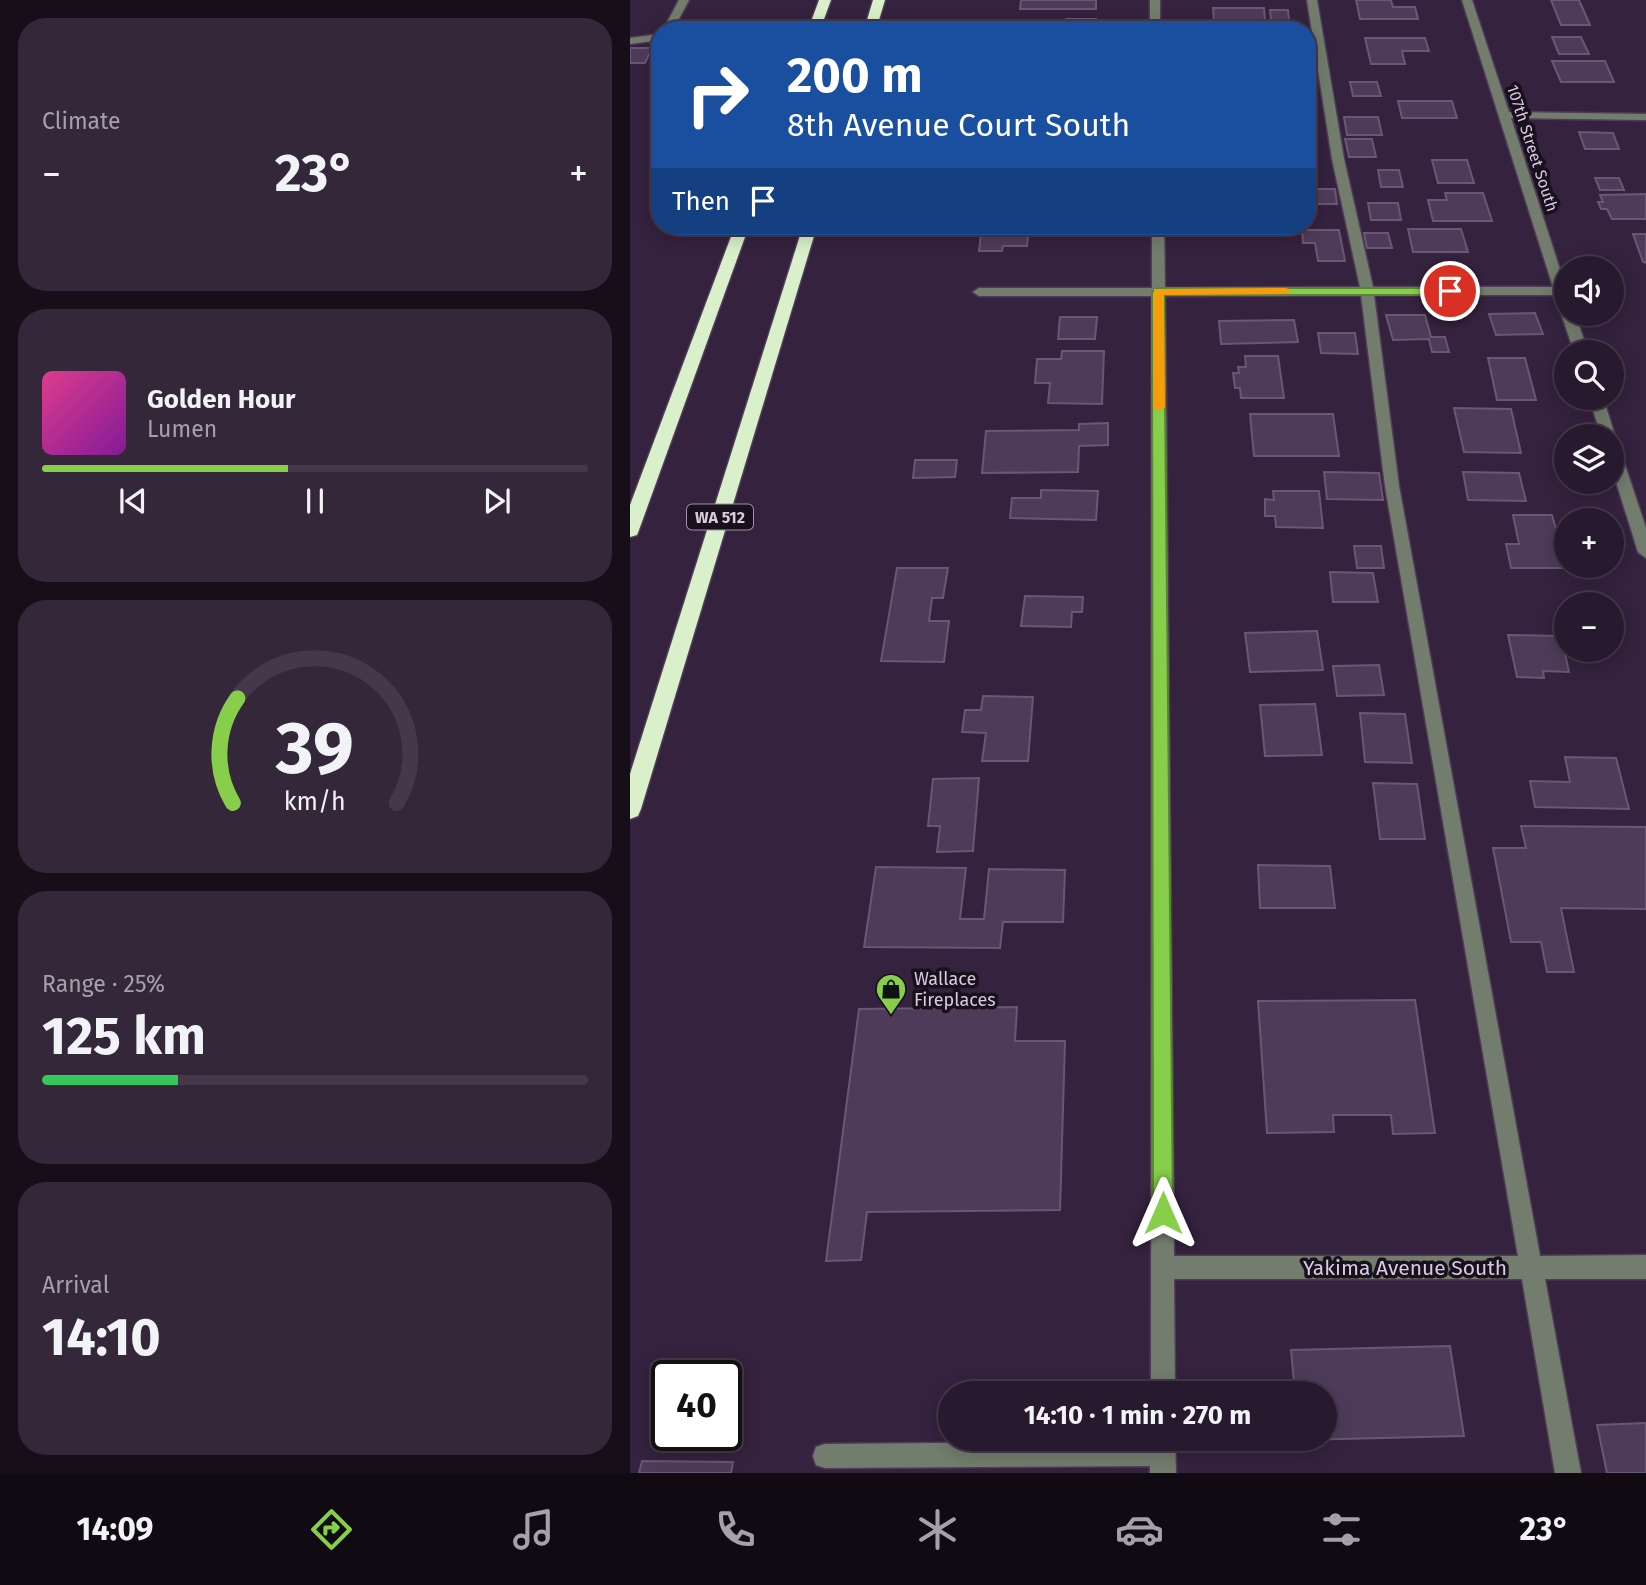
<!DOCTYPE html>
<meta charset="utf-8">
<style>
:root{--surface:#281a2e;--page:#34273a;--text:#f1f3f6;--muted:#a5a1aa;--line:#44384a;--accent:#87cf4b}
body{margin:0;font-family:"Fira Sans",sans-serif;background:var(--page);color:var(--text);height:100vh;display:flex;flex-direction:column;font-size:26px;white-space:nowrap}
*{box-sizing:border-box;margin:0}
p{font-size:23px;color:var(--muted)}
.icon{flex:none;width:38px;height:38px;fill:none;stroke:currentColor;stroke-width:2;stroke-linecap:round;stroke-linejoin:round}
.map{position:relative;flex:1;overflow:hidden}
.side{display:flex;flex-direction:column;gap:18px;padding:18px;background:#160e19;width:630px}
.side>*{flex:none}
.banner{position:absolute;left:21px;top:21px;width:665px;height:214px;border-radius:28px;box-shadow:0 4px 18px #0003,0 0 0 2px var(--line);background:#1a4fa0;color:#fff;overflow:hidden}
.tools{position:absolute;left:924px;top:256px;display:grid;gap:14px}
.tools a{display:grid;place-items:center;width:70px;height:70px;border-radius:50%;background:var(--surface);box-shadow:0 4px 18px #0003,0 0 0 2px var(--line);font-size:35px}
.speed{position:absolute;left:21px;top:1360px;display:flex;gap:14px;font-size:35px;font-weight:700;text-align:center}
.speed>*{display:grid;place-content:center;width:91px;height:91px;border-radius:50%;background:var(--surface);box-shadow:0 4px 18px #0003,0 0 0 2px var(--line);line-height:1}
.speed .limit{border:4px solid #111;border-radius:10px;background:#fff;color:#111}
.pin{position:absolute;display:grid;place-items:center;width:60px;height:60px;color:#fff;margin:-30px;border:4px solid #fff;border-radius:50%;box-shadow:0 2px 7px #0007}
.me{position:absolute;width:77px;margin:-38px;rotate:0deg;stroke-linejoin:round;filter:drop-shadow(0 0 5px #0008)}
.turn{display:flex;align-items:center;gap:24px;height:147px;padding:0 21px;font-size:32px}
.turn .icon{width:91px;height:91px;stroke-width:2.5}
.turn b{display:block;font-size:49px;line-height:60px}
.then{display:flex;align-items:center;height:66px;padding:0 21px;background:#0003;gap:14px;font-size:26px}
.big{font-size:52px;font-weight:700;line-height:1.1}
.side .widget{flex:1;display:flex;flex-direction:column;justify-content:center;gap:10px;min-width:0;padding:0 24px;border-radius:28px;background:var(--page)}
.side .dial{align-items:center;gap:0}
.dial svg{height:182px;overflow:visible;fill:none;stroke:var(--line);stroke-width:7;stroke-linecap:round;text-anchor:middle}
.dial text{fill:var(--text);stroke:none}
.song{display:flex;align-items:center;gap:21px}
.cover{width:84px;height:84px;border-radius:10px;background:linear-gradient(135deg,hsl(330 70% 55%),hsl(290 70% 35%))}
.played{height:7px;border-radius:4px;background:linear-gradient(90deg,var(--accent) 45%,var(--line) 45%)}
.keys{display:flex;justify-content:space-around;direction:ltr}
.heat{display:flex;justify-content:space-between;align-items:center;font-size:38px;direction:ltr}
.charge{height:10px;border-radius:5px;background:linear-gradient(90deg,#34c759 25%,var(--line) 0)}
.trip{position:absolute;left:308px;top:1381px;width:399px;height:70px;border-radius:35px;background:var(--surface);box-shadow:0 4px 18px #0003,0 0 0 2px var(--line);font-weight:700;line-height:70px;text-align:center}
.tabs{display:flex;height:112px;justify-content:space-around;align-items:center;background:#100a12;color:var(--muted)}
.tabs .icon{width:49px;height:49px}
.tabs .selected{color:var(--accent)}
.tabs b{font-size:32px;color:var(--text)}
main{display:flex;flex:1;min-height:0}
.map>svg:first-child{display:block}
</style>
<main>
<section class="side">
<div class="widget"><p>Climate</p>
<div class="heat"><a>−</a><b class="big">23°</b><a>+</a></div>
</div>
<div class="widget">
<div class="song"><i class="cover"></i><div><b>Golden Hour</b><p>Lumen</p></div></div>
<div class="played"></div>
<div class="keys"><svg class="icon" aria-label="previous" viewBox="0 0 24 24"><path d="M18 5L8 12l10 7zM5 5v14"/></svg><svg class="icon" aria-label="pause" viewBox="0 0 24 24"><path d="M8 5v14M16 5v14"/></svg><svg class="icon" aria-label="next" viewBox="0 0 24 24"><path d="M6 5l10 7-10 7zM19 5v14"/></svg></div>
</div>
<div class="widget dial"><svg viewBox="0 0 100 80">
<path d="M14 69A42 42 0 1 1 86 69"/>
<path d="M14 69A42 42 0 0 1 16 23" stroke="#87cf4b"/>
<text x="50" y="56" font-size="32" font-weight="700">39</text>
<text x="50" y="72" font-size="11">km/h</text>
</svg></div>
<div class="widget"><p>Range · 25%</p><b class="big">125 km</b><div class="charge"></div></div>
<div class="widget"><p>Arrival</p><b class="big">14:10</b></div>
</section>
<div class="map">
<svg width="1016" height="1473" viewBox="0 0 1016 1473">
<rect width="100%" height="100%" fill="#35223e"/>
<g fill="#4e3b59" stroke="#6a5675" stroke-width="2">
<polygon points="391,0 466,0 466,9 390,9"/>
<polygon points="726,0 761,0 763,7 785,7 788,19 730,19"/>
<polygon points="921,0 949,0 960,25 931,25"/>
<polygon points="583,8 634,8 635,21 584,21"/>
<polygon points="640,10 658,10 659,20 641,20"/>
<polygon points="436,19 466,19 470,30 427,30 427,24 435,24"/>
<polygon points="922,37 951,37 959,54 929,54"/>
<polygon points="735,38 795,38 799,51 772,51 775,64 741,64"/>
<polygon points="0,48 22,48 15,63 0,63"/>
<polygon points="922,61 975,61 984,82 931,82"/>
<polygon points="720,82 747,82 751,96 723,96"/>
<polygon points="768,101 822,101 827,118 772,118"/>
<polygon points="714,117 748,117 752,135 717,135"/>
<polygon points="949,132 983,133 989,149 955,149"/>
<polygon points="715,139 742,139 746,157 719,157"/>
<polygon points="802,160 837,160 844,183 808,183"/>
<polygon points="748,170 769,170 773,187 751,187"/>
<polygon points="965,178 989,178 994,190 970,190"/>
<polygon points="679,189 705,189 707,204 681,204"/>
<polygon points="815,193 853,193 862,221 803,221 798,200 817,200"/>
<polygon points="1016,194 1016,219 982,219 977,209 971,209 968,202 973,202 970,195"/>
<polygon points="738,203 768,203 771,220 741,220"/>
<polygon points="352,226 399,226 397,246 373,246 372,251 349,251"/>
<polygon points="778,229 831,229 838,252 783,252"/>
<polygon points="672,230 709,230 715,261 688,261 685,243 673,243"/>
<polygon points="734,233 758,233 762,248 737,248"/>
<polygon points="1003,234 1016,234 1016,263 1013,262"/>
<polygon points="905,313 913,334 866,335 859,314"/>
<polygon points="756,315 795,315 801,337 815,337 819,352 802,352 799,339 763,340"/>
<polygon points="430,317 467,317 465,339 428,339"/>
<polygon points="664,320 668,342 591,344 589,321"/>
<polygon points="688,333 725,333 728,354 691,353"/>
<polygon points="432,351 474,351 472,404 418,403 420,383 405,383 407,359 431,359"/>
<polygon points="615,356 648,356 654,398 611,398 610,388 605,388 603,373 609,373 608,367 616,367"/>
<polygon points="858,358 895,358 906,400 867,400"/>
<polygon points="824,408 881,409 891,453 834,452"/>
<polygon points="620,414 703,414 709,456 624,456"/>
<polygon points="478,423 478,445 449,446 448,472 352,473 356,431 449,430 449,424"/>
<polygon points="285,460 327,460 325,477 283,478"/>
<polygon points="694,472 749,473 753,500 697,499"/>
<polygon points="833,472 889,473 896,501 838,500"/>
<polygon points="411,490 468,491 466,520 380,518 382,498 411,498"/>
<polygon points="643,491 689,491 693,528 646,527 645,516 635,516 635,499 644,500"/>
<polygon points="883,515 922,515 928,536 933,536 936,541 936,565 950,565 951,568 881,568 876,544 889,544"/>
<polygon points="724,546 751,546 754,568 727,568"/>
<polygon points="267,568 318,568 313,598 302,598 299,621 319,621 314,662 251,661"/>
<polygon points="700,572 743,573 748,602 703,602"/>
<polygon points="395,596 453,597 452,612 442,612 441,627 391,626"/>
<polygon points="687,631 693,670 620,672 615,633"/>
<polygon points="878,635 931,636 939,672 913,671 914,678 887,677"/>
<polygon points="749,665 754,695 707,696 703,666"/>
<polygon points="353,696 403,697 398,761 352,761 356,733 332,732 335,710 351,710"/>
<polygon points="685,704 692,755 635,756 630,705"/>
<polygon points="730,713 775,714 782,763 735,762"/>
<polygon points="935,757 986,758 999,809 905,807 900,781 940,782"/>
<polygon points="349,778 343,851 307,852 310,826 298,826 303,779"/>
<polygon points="743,783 787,784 795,839 750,839"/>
<polygon points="891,826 1016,827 1016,909 931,908 944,972 917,972 911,942 881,942 863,848 896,848"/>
<polygon points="628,865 700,866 705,908 630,908"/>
<polygon points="246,867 336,868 330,919 354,919 359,869 435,870 433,922 373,922 370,948 234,947"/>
<polygon points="785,1000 805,1133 763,1134 761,1115 703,1115 704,1132 637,1133 628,1001"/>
<polygon points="387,1007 385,1041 435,1041 430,1210 237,1212 231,1260 196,1261 229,1009"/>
<polygon points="820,1346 834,1436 669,1440 695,1438 695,1393 665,1393 661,1350"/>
<polygon points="1016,1423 1016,1473 977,1473 967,1425"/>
<polygon points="12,1461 103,1462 101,1473 9,1473"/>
</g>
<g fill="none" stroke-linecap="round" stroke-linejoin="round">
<g stroke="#4f3d58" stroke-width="3">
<g id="minor">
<polygon points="49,0 59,0 43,30 33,30"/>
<rect x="520" y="0" width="10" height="30"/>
<path d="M 677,0 L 687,0 L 714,159 L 743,287 L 923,287 L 832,0 L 842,0 L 879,112 L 1016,114 L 1016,120 L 881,118 L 936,288 L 936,313 L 945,313 L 958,352 L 944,352 L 931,313 L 933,310 L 926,295 L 744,295 L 769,486 L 910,1256 L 1016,1255 L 1016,1279 L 915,1279 L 951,1473 L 925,1473 L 892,1279 L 544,1279 L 545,1393 L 521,1393 L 522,296 L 349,296 L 343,292 L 349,288 L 522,288 L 522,226 L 534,226 L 535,288 L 730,287 L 702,159 ZM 731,295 L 755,486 L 888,1256 L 544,1256 L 535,296 Z"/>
<polygon points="30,34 30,40 0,44 0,38"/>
<polygon points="959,397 973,397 985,436 983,440 982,436 971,436"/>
<polygon points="982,442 989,447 1016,528 1016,558 1008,552 982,469"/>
<polygon points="521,1438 545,1438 546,1473 520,1473 520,1466 195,1468 186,1465 183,1456 186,1447 195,1444 521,1441"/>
</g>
</g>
<g stroke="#4f3d58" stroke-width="3">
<g id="highway">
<polygon points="189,0 201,0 190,30 178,30"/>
<polygon points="243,0 255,0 246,30 234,30"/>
<polygon points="105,226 119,226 9,530 7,535 0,537 0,505"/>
<polygon points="173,226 187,226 11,809 8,816 0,819 0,774"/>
</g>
</g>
<use href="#minor" fill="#737d6e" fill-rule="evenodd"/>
<use href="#highway" fill="#d9f0cb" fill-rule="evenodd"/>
</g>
<polygon fill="#87cf4b" stroke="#588731" stroke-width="2" points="528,288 820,288 826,291 820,295 534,295 543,1213 540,1220 533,1223 526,1220 523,1213 522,292"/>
<polygon fill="#f59e0b" points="655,288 659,289 659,294 534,295 535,407 533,410 524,410 524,289"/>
<defs>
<g id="shop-pin" transform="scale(1.575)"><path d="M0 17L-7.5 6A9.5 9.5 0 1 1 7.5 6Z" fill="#87cf4b" stroke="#18101c"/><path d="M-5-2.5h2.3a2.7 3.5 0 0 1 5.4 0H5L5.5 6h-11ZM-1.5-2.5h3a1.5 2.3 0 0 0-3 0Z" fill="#111"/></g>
</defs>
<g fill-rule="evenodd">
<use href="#shop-pin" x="261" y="989"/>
</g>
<g text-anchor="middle" stroke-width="7" stroke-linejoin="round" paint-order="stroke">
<g font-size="16" fill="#d7ccde" stroke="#18101c">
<text transform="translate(903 148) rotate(72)" y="6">107th Street South</text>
</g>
<rect fill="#18101c" stroke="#9e94a4" stroke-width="2" x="57" y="504.5" width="66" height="25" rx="5"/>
<g font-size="16" font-weight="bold" fill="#d7ccde">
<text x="90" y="523">WA 512</text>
</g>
<g font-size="18" fill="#d7ccde" stroke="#18101c" text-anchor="start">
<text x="284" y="985">Wallace<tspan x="284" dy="21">Fireplaces</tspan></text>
</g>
<g font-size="21" fill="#d7ccde" stroke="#18101c">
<text x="775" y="1275">Yakima Avenue South</text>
</g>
</g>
</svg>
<div class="tools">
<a><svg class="icon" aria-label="sound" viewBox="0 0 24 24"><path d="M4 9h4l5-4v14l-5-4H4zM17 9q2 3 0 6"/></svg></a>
<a><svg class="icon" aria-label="search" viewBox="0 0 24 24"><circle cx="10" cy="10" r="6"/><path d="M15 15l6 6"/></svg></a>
<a><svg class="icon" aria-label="layers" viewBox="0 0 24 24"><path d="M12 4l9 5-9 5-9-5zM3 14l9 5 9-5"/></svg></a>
<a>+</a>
<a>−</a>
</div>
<div class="speed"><div class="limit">40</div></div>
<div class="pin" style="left:820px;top:291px;background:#d93025"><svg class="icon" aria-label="arrive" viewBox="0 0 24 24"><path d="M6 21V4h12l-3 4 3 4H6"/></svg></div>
<svg class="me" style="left:533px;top:1213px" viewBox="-20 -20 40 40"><path d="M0-17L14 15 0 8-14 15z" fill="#87cf4b" stroke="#fff" stroke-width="4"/></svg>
<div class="trip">14:10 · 1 min · 270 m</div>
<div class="banner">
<div class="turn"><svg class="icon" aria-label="right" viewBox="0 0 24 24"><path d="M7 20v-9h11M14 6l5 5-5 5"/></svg><div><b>200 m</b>8th Avenue Court South</div></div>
<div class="then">Then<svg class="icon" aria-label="arrive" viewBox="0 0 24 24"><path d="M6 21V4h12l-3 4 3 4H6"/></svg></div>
</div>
</div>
</main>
<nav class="tabs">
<b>14:09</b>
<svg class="icon selected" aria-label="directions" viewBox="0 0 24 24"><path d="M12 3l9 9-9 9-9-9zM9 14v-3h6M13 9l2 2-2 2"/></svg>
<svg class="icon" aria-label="music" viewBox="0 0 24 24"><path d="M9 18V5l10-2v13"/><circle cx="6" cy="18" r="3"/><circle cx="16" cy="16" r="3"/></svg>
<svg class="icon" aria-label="phone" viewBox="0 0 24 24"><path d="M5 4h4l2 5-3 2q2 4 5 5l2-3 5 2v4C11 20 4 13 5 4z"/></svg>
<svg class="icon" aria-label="climate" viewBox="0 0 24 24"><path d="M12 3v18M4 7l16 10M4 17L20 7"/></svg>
<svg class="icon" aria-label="car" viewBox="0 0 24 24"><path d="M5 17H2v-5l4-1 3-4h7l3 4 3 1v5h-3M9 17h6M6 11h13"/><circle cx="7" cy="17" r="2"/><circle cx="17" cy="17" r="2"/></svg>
<svg class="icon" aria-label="filters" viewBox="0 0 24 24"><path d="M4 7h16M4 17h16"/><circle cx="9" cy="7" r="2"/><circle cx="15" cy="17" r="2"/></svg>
<b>23°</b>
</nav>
